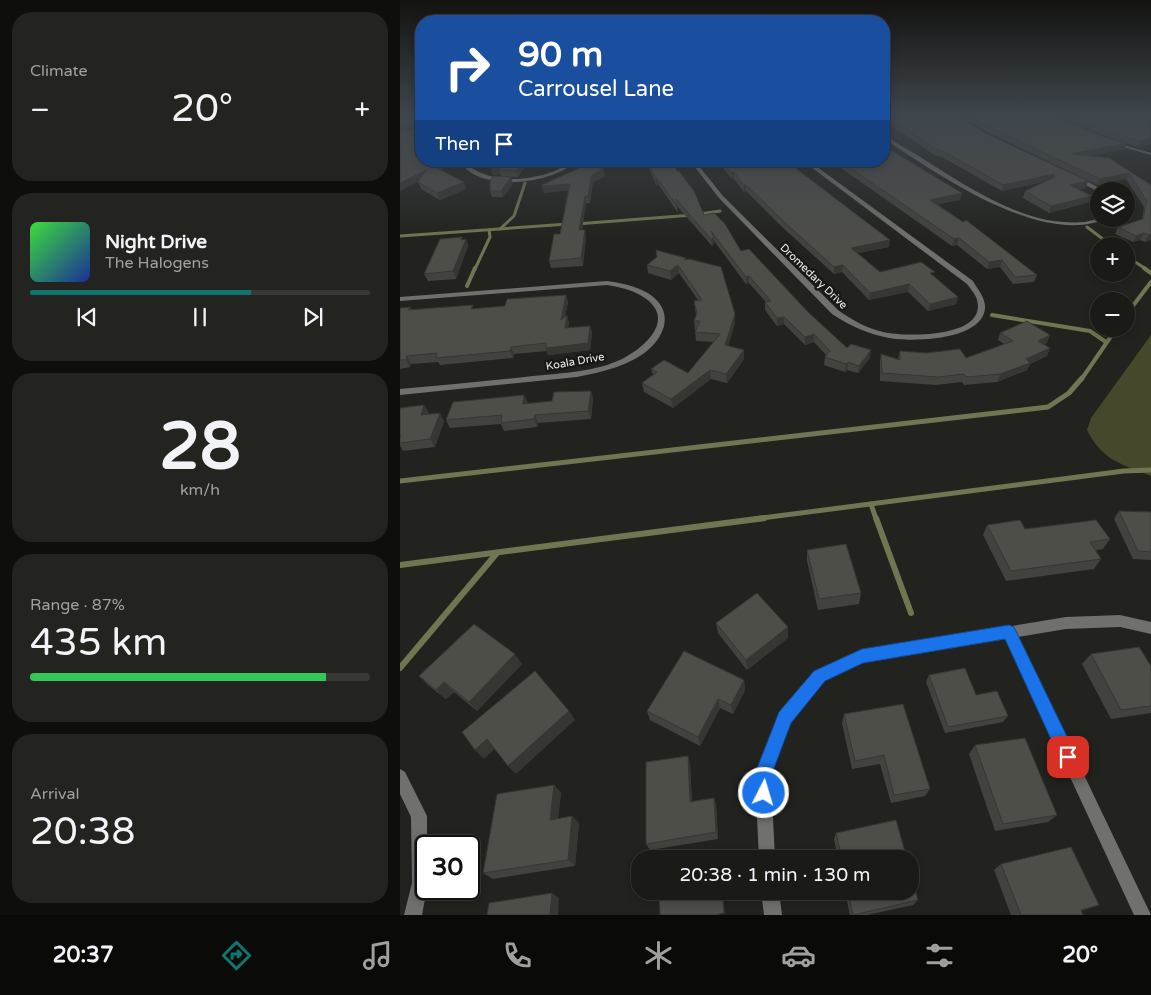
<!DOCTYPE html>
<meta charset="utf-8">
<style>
:root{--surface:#1a1a16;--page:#23231f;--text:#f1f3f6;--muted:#9fa1a1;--line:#383835;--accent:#0f766e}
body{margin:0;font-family:"Varela Round",sans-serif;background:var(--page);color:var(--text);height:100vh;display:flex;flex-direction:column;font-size:19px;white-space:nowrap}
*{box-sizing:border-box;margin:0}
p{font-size:16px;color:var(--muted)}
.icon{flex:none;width:28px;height:28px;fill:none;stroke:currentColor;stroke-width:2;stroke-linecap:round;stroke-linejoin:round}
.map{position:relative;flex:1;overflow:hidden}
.sheet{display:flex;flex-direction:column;gap:12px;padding:12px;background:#0e0e0c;width:400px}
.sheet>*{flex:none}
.banner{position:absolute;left:15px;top:15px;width:475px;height:152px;border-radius:20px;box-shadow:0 2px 8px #0003,0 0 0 1px var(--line);background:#1a4fa0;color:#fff;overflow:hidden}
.tools{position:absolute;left:690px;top:182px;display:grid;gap:10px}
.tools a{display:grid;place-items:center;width:45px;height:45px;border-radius:50%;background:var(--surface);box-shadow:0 2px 8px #0003,0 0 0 1px var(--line);font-size:25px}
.speed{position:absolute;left:15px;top:835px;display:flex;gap:10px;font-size:25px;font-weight:700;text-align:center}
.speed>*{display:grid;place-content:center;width:65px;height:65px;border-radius:50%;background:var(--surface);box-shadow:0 2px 8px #0003,0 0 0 1px var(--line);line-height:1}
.speed .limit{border:2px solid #111;border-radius:8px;background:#fff;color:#111}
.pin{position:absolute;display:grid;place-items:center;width:42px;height:42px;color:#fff;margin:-21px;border-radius:10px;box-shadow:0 2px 8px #0006}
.me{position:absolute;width:55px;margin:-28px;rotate:5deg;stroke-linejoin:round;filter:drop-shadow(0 0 4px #0008)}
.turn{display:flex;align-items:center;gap:18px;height:105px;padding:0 20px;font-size:22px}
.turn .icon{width:65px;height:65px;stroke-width:2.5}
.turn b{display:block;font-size:35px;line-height:42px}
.then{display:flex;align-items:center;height:48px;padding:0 20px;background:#0003;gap:10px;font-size:19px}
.big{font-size:38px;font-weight:600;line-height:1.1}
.sheet .tile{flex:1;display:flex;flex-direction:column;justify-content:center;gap:8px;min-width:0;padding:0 18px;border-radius:20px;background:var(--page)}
.sheet .dial{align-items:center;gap:0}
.dial b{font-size:65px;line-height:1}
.song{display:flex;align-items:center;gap:15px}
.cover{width:60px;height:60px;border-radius:8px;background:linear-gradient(135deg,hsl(120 70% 55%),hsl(230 70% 35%))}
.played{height:5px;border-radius:2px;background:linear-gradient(90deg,var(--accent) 65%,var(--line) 65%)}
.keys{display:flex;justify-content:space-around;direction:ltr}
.heat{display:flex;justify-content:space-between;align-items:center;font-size:28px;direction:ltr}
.charge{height:8px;border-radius:4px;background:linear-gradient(90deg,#34c759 87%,var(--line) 0)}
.trip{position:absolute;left:231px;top:850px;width:288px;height:50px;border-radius:20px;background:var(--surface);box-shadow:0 2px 8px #0003,0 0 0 1px var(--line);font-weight:600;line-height:50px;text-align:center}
.tabs{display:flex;height:80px;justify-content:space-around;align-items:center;background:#0a0a09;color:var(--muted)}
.tabs .icon{width:35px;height:35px}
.tabs .on{color:var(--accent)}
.tabs b{font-size:22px;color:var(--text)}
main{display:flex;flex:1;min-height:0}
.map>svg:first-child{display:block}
</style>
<main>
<section class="sheet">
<div class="tile"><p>Climate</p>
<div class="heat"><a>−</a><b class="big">20°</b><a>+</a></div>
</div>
<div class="tile">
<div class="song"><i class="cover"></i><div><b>Night Drive</b><p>The Halogens</p></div></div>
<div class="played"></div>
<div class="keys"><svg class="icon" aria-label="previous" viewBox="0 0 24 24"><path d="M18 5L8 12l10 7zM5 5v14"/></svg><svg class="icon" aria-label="pause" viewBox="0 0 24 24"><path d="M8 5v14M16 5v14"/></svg><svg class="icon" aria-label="next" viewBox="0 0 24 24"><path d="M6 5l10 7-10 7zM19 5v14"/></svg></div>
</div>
<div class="tile dial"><b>28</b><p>km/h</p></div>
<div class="tile"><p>Range · 87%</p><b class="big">435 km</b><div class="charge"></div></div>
<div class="tile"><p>Arrival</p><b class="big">20:38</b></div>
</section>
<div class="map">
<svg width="751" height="915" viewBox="0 0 751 915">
<rect width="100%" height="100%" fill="#22231e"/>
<path fill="#45482b" d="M 751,335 L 751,476 C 721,464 703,461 687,430 L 691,418 Z"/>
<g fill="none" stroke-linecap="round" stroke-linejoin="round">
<g stroke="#717552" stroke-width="3">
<polyline points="176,224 293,215 320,211"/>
<polyline points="687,227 712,246"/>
<polyline points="100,229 114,216 125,183"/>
<polyline points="0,236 168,224"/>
<polyline points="726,256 746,269"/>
<polyline points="75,269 90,237 89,230"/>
</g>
<g stroke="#717552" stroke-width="4">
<polyline points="744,268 751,273"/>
<polyline points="67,286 75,268"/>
<polyline points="592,315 690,331 706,342"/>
<polyline points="726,315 751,282"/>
<polyline points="681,380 716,329"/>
</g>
<g stroke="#717552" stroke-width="5">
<polyline points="0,481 648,407 669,393 682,378"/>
<polyline points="471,504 476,519"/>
<polyline points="355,519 724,471 751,470"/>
</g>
<g stroke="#717552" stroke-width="6">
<polyline points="476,518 511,613"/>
<polyline points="0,565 365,518"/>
<polyline points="0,668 97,553"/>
</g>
<g fill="#70706e" fill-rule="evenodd">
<path d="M 484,136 C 495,141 506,149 517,155 C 555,179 602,211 647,220 C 659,222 673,223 685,222 C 693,220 699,218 707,219 C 703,221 698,222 693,223 C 629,238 536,173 484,139 Z"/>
<polygon points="714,142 751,153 751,155 712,144"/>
<path d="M 66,161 L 72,161 L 72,168 C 94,183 127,181 152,172 C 161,169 168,161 177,161 C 153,183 92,191 66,169 Z"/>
<path d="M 290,161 L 295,161 L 323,196 L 438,310 C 452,320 466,328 483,332 C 504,337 592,339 576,297 C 574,293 570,288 567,284 L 403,161 L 409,161 L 573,281 C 578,290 586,298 585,309 C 581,341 511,342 489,338 C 468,334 450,326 432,314 L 319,198 Z"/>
<polygon points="676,176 704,190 705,191 699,192 674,179 673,178"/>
<path d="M 207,281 C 220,283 232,285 244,291 C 272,305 270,331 248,350 C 229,366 202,372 177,377 L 0,395 L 0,389 C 44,385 89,381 133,376 C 163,373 195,372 222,359 C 248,346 278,316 240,295 C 230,289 218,287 207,285 L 0,301 L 0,297 Z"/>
<polygon points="720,615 751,622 751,634 720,627 666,629 618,637 751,915 734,915 606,639 463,663 424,681 390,721 371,776 375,859 359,859 355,776 380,712 414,671 462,651 666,617"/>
<polygon points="0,769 5,772 27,816 27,889 22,915 4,915 12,883 11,817 0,794"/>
<polygon points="361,891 379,891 382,915 364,915"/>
</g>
</g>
<g fill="#42433e">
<polygon points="21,112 21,161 45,161 43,169 40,170 66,189 40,200 21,189 18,182 19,181 0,191"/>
<polygon points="484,112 646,112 725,149 690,156 709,158 751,185 751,240 745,242 740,240 733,242 715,234 718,227 742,219 744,207 726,179 697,185 590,133 551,112 585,133 686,188 678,189 690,202 649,213 623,198 625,191 644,182 602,191 542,157 534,155 484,120"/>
<polygon points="647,112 698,112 705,115 725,113 724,112 751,112 751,144 738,147 708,137"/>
<polygon points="92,161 129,161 118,177 101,176 100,174 93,175 91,169"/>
<polygon points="246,161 272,161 277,171 304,215 341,251 447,348 470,358 458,373 447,370 445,372 424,365 425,357 426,355 414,342 405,345 384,324 377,326 365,310 365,302 366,302 349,283 346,284 314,241 314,244 312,246 277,206 278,213 258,184 256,185"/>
<polygon points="317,161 388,161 489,247 458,253 480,272 534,276 558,297 556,304 528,311 508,292 469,300 442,272 434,274 381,226 346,191 344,192 334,179 332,179"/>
<polygon points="431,161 484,161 560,200 537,204 637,275 634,282 613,284 600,267 587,269 557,245 552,246"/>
<polygon points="205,176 193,182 190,203 186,203 182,230 186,237 183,266 151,268 149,261 160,234 168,190 144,193 142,185"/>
<polygon points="113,184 103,197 92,197 90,191"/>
<polygon points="66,239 68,246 56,279 28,281 24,274"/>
<polygon points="286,260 335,314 335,323 328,346 344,359 327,383 311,379 273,408 244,392 242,383 253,375 251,369 288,373 314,342 296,341 295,332 296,330 295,330 294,321 296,315 294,301 298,300 279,273 271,280 248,273 247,265"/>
<polygon points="166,295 168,302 165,316 169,322 168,328 190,326 192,333 190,350 148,355 147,351 114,354 113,358 40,365 38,362 11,364 10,367 0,369 0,308 10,307 11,310 75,309 105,306"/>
<polygon points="600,333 647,343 644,344 650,348 647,356 630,364 627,370 597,382 564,385 562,382 536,385 480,381 480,361 481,354 498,359 500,351 566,358 604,344 598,340"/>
<polygon points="191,391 193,399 191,419 138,423 137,427 104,431 101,424 50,428 46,420 127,404 152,401"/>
<polygon points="24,405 29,413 28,414 44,421 35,447 3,451 0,445 0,408"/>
<polygon points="719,511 751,512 751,560 733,559 714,519"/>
<polygon points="587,525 625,529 710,539 703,549 696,550 701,559 694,569 606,581 583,535"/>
<polygon points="407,550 461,593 459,604 418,610 407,561"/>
<polygon points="316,623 388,638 347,670 318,633"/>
<polygon points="691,654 751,666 751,713 711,719 682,664"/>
<polygon points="122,664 77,711 54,692 46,699 29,686 19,676"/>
<polygon points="529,675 576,695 608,716 603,722 545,733 526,682"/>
<polygon points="344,680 345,690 333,714 320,708 300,746 250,720 247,711"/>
<polygon points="444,714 530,789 525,796 491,803 480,764 452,769 442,723"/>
<polygon points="575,745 657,815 648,822 595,831 569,754"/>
<polygon points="290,764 292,801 314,798 316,805 318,839 250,850 246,844"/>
<polygon points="154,785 161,793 158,818 179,823 175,866 93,879 83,873"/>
<polygon points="436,833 507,859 438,859 434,839"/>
<polygon points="601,864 699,905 681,911 683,915 611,915 594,870"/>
<polygon points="445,891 510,891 518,900 513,905 467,915 450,915"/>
</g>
<g fill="#363732">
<polygon points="19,123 21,129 0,132 0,126"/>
<polygon points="751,138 751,144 738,147 740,141"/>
<polygon points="727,143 725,149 669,160 671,154"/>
<polygon points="41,161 45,161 43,169 36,172 33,166"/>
<polygon points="123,161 129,161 118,177 116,171"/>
<polygon points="101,167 99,170 100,174 93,175 91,169"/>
<polygon points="204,169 205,176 193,182 190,203 188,196 191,176"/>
<polygon points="26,170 28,176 0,191 0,183"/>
<polygon points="334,172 334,179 332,179 331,173"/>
<polygon points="729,173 726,179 697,185 700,179"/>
<polygon points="654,174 652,180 602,191 603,185"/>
<polygon points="111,177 113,184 103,197 101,191"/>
<polygon points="255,178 257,178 258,184 256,185"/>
<polygon points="688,181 686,188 668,191 670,185"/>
<polygon points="64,182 66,189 40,200 37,193"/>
<polygon points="170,184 171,190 144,193 142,186"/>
<polygon points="344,185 346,185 346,191 344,192"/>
<polygon points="562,193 560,200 529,206 530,200"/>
<polygon points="185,196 186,203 181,237 179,230"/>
<polygon points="692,196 690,202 649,213 651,206"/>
<polygon points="185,230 186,237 183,266 181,258"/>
<polygon points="744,233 740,240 733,242 736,236"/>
<polygon points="751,234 751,240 745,242 748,235"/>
<polygon points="62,237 64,242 66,239 68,246 56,279 53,271"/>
<polygon points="314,237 314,244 312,246 311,239"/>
<polygon points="559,238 557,245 552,246 554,239"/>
<polygon points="490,240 489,247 450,255 451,248"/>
<polygon points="602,260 600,267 587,269 589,262"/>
<polygon points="278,265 279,273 271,280 270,271"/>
<polygon points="443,265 442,272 434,274 434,267"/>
<polygon points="349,276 349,283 346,284 346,277"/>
<polygon points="509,284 508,292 469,300 470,293"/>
<polygon points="166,295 168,302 163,327 161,320"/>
<polygon points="558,297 556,304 528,311 530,304"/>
<polygon points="335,314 335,323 325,354 325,345"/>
<polygon points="167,315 169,322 167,336 165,328"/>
<polygon points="384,317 384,324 377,326 377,318"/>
<polygon points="190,326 192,333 190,350 148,355 146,348"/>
<polygon points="414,334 414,342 405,345 405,337"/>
<polygon points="650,335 647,343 635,348 638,341"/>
<polygon points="111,347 114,354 113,358 110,351"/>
<polygon points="650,348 647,356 630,364 627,370 597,382 600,374 626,359"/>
<polygon points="344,350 344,359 327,383 326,374"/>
<polygon points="471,350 470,358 458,373 459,366"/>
<polygon points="7,356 11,364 10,367 6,360"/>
<polygon points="448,362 447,370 445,372 446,364"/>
<polygon points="310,370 311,379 273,408 271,399"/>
<polygon points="191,391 193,399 191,419 188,411"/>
<polygon points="124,395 128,403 123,404"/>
<polygon points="24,405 29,413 25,423 21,415"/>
<polygon points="40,413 44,421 35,447 30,439"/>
<polygon points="135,415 138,423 137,427 134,419"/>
<polygon points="388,627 388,638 347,670 346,660"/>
<polygon points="115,654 122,664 77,711 69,702"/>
<polygon points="344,680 345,690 333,714 331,705"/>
<polygon points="44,682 54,692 46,699 36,690"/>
<polygon points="318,699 320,708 300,746 298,737"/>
<polygon points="169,711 175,720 116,774 108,766"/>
<polygon points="87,739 96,748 84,759 75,750"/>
<polygon points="288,756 290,764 292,809 290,802"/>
<polygon points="154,785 161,793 157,826 150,820"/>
<polygon points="314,798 316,805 318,839 316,832"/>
<polygon points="172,816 179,823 175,866 168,860"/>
<polygon points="322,891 323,891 325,915 324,913"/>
<polygon points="152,893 159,898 158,915 150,915"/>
</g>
<g fill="#4d4e48" stroke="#363732">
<polygon points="0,112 21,112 21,161 41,161 41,163 33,166 64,182 37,193 18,182 26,170 0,183 0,131 19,129 21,127 19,123 0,126"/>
<polygon points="484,112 551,112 585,133 688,181 670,185 692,196 651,206 625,191 655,177 654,174 603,185 543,151 536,149 484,114"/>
<polygon points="562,112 646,112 704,137 727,143 671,154 709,158 751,185 751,234 748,235 744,233 736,236 718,227 743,219 747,201 729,173 700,179 591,128"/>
<polygon points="661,112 698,112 705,115 729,113 728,112 751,112 751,138 740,141 710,132"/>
<polygon points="484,146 562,193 530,200 563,222 566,220 637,275 615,277 602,260 589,262 559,238 554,239 440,161 484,161"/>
<polygon points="92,161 123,161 116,171 99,170 101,167 91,169"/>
<polygon points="248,161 272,161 277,171 279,171 294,191 304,215 314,213 325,224 341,251 349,249 408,312 447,348 451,344 471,350 459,366 448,362 446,364 425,357 430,351 414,334 405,337 384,317 377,318 365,302 371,301 349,276 346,277 311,231 314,237 311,239 276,199 277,206 257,178 255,178"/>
<polygon points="322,161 388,161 398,170 490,240 451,248 480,272 521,262 535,272 530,273 558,297 530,304 509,284 470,293 443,265 434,267 381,219 346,185 344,185 334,172 331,173"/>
<polygon points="186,165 204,169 191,176 188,196 185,196 179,230 185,230 181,258 149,261 154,234 160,234 170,184 142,186 142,185"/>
<polygon points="94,176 111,177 101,191 90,191 90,180"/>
<polygon points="62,237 61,240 66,239 53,271 24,274 40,239"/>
<polygon points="256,250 286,258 284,260 289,259 321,267 335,314 325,345 344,350 326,374 310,370 271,399 242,383 257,372 251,369 264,360 288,373 320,334 295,332 300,321 294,321 297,313 294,301 302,300 278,265 270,271 247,265 257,257"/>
<polygon points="166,295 161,320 167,315 165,328 190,326 188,343 146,348 146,343 111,347 110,351 36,358 37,353 7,356 6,360 0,360 0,308 10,307 8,310 73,305 71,309 105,306 107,299"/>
<polygon points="627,321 650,335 638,341 650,348 626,359 630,363 600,374 567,377 564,374 538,377 482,373 481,354 500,360 500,351 526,353 560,349 566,358 613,341 600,333"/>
<polygon points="191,391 188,411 135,415 134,419 101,423 102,415 46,420 53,402 124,395 123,404 152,401 154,392"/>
<polygon points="24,405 21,415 40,413 30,439 0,443 0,438 1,436 0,436 0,408"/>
<polygon points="719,511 751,512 751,552 738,551"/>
<polygon points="620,520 625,529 696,520 710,539 690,542 701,559 611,571 587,525"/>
<polygon points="446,544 461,593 419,599 407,550"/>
<polygon points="357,593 388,627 346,660 316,623"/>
<polygon points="74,624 115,654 69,702 44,682 36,690 19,676"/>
<polygon points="739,647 751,666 751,706 721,710 691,654"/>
<polygon points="284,651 344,680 331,705 318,699 298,737 247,711"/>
<polygon points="565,668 576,695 597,691 608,716 548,727 529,675"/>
<polygon points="135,671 169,711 108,766 87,739 75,750 62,732"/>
<polygon points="503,704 530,789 494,795 484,755 455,761 444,714"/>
<polygon points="625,738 657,815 603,824 575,745"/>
<polygon points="288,756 290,802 314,798 316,832 246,844 246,762"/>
<polygon points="154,785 150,820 172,816 168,860 83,873 97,794"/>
<polygon points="496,820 507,859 442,859 436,833"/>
<polygon points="671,847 699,905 681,910 683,915 621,915 601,864"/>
<polygon points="510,871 518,900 453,915 448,891 510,891"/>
<polygon points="259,891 322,891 324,913 317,915 260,915"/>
<polygon points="152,893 150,915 87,915 89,903"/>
</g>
<linearGradient id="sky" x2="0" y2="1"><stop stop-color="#131310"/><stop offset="0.47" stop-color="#3e454c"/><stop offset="1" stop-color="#3e454c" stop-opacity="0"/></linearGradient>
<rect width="751" height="240" fill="url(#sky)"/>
<polygon fill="#1a73e8" stroke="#114b97" points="609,625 614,627 674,751 677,757 674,763 668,765 662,763 605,639 463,663 425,681 391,723 371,776 372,793 370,799 364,802 357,799 355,793 354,776 379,712 414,671 462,649"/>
<g text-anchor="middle" stroke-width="5" stroke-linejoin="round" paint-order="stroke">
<g font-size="11" fill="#eff0ec" stroke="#191915">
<text transform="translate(414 276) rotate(44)" y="4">Dromedary Drive</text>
<text transform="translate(175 361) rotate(-10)" y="4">Koala Drive</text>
</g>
</g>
</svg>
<div class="tools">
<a><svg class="icon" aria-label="layers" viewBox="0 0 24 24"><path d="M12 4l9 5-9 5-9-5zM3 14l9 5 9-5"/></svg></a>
<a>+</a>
<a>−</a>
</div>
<div class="speed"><div class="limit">30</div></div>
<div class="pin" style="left:668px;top:757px;background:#d93025"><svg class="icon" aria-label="arrive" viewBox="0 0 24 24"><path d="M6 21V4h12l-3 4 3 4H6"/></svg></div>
<svg class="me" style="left:364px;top:793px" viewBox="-20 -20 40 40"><circle r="17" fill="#1a73e8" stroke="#fff" stroke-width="3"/><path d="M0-11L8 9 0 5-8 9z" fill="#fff"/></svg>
<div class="trip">20:38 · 1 min · 130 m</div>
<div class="banner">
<div class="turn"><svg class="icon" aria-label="right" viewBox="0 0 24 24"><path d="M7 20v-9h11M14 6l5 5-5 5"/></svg><div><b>90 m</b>Carrousel Lane</div></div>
<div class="then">Then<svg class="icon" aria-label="arrive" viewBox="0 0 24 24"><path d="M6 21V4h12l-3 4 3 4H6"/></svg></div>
</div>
</div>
</main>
<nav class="tabs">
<b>20:37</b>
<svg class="icon on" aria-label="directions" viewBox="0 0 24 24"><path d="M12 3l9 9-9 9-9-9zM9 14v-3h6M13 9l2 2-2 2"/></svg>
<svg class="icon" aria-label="music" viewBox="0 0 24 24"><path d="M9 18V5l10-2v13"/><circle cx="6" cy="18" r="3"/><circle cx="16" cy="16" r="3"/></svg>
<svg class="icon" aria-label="phone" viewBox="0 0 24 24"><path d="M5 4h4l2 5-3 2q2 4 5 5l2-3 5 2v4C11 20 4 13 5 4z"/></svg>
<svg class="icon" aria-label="climate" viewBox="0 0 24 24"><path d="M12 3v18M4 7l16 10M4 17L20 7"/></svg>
<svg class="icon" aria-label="car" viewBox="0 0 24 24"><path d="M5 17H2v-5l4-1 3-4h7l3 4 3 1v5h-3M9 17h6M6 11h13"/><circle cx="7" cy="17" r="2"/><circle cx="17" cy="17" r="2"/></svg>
<svg class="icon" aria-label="filters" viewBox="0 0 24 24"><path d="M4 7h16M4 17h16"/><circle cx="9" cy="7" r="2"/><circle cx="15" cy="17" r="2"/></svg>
<b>20°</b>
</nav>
